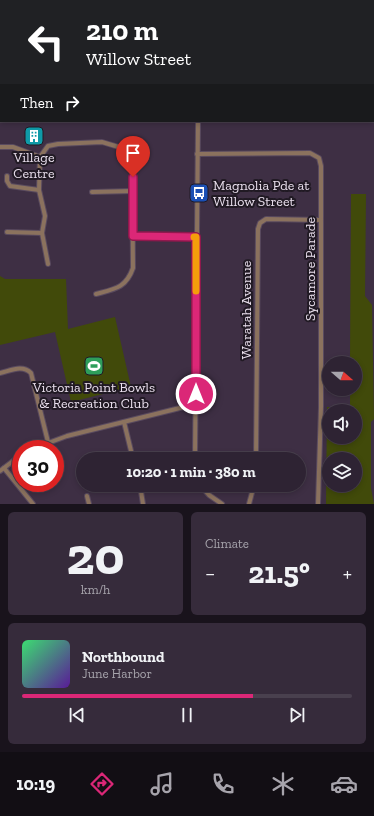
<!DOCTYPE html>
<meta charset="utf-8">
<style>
:root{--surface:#2e2333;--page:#362b3b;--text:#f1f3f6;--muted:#a7a4ac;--line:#49404e;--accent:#db2777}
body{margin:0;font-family:"Zilla Slab",serif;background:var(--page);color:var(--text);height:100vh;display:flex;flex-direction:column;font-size:15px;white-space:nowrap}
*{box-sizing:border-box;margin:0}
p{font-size:13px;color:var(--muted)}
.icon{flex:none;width:22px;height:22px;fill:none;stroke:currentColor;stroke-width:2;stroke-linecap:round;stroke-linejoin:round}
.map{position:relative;height:504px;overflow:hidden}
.details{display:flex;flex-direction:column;gap:8px;padding:8px;background:#19131c;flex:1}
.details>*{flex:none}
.banner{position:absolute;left:0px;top:0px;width:374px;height:122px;box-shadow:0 2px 6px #0003,0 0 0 1px var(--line);background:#202124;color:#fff;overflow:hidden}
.needle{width:26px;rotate:110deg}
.tools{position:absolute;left:322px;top:356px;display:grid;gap:8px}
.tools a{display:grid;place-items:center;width:40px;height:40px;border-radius:50%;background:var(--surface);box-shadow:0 2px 6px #0003,0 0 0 1px var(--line);font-size:20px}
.speed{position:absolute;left:12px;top:440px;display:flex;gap:8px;font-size:20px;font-weight:700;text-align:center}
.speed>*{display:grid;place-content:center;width:52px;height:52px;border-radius:50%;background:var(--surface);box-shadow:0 2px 6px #0003,0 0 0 1px var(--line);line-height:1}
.speed .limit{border:6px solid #d22;background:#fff;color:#111}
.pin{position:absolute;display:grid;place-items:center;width:34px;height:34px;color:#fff;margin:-41px -17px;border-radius:50% 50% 50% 0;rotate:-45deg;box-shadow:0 0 4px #0007}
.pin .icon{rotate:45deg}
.me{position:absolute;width:44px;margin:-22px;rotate:0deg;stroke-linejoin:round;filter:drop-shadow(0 0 3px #0008)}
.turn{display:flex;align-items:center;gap:14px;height:84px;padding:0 20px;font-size:18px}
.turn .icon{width:52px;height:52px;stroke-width:2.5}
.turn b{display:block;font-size:28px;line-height:34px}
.then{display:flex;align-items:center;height:38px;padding:0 20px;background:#0003;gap:8px;font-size:15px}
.big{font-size:30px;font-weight:700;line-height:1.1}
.details .tile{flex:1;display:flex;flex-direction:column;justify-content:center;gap:6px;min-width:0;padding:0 14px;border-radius:6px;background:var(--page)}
.details .dial{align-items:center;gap:0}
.dial b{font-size:52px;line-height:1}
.song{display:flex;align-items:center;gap:12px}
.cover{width:48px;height:48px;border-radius:6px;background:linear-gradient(135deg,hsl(140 70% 55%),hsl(270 70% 35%))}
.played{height:4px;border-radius:2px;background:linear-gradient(90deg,var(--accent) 70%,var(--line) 70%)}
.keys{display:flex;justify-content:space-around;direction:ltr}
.heat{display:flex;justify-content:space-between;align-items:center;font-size:22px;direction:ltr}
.details .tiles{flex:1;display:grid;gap:8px;grid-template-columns:1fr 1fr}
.tile:last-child{grid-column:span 2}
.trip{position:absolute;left:76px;top:452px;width:230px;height:40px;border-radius:20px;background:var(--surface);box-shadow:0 2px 6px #0003,0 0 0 1px var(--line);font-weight:700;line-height:40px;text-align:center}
.dock{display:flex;height:64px;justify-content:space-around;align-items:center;background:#120e14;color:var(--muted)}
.dock .icon{width:28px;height:28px}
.dock .selected{color:var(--accent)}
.dock b{font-size:18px;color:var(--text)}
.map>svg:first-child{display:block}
</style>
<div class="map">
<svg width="374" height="504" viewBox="0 0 374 504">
<rect width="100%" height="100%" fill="#3e2f44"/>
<g fill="#414a0a" fill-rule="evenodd">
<path d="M 351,194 L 366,194 L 365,296 L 372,305 L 374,419 L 371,422 L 371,488 L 374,504 L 326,504 L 327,407 L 350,407 L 350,389 L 355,389 L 355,363 L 350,363 ZM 329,411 L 355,411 L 355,437 L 329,437 ZM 329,459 L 355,459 L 355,485 L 329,485 Z"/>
<polygon points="0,276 5,279 66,279 68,329 115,317 131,387 71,402 55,332 0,345"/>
</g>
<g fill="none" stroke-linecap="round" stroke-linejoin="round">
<g stroke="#5a4b5f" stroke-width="6">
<g id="minor">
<polyline points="77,0 77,1"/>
<polyline points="111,0 111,1"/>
<polyline points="146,1 146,0"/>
<polyline points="177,1 177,0"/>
<polyline points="209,1 209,0"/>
<polyline points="373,28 374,28"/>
<polyline points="0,147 13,147 40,157"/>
<polyline points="197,154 310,153 319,158 321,166 321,407 318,504"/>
<polyline points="7,176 7,181 10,186 39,190"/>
<polyline points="92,192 133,191"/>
<polyline points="7,232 42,233"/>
<polyline points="133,236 196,237"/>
<path d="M 48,264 L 42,233 L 45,216 L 39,190 L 40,157 L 48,146 L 58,144 L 102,142 L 132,151 L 133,268 C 126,288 115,289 96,294"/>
<path d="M 0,373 C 10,371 22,364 31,373 L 48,442"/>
<polyline points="124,422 133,459"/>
<polyline points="32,449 67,436 196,404"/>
<polyline points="195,459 198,121"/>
<polyline points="256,459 258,229 260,223 266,219 321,220"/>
<polyline points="4,468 33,504"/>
<polyline points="0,471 21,455"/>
<polyline points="140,485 143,504"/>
<polyline points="200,485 209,495 222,504"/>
<polyline points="87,496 89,504"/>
<polyline points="249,504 254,485"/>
</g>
</g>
<g stroke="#5a4b5f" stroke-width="9">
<g id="trunk">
<polyline points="373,101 374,102"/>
<polyline points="0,103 1,103"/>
<polyline points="373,111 374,112"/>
</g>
</g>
<use href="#minor" stroke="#8b725e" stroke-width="4"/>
<use href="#trunk" stroke="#edbb91" stroke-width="7"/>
</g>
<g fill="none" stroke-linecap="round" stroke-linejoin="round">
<g stroke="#8e194d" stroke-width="10">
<polyline id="route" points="133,177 133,236 196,237 196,394"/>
</g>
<use href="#route" stroke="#db2777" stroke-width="7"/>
<polyline stroke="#f59e0b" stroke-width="7" points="194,237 196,237 196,291"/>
</g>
<defs>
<g id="building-square" transform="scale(1)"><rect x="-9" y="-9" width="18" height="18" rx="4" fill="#0f9aa8" stroke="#211a24"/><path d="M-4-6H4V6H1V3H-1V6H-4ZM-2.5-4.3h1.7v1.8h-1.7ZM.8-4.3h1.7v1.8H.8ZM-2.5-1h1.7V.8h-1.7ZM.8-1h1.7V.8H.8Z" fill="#fff"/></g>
<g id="bus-square" transform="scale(1)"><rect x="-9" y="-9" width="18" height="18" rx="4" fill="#1a4fb4" stroke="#211a24"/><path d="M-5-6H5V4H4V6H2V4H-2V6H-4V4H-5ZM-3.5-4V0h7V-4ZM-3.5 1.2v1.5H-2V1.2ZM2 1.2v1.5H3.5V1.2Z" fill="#fff"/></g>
<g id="stadium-square" transform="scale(1)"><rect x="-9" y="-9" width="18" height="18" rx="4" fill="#2e9e5b" stroke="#211a24"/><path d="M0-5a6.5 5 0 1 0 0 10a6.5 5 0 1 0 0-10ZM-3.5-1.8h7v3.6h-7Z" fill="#fff"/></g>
</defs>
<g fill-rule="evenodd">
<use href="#building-square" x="34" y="136"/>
<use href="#bus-square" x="199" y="193"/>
<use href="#stadium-square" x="94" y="366"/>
</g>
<g text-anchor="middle" stroke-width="4" stroke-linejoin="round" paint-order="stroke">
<g font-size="14" fill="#eae0ee" stroke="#211a24">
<text x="34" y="162">Village<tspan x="34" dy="16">Centre</tspan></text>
<text x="213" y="190" text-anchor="start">Magnolia Pde at<tspan x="213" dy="16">Willow Street</tspan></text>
<text x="94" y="392">Victoria Point Bowls<tspan x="94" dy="16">&amp; Recreation Club</tspan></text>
</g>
<g font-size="14" fill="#eae0ee" stroke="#211a24">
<text transform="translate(310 269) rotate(-90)" y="5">Sycamore Parade</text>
<text transform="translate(246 310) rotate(-90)" y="5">Waratah Avenue</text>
</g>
</g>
</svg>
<div class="tools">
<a><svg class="needle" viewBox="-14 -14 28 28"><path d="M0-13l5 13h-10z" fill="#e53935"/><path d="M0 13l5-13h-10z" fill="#a7a4ac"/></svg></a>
<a><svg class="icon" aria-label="sound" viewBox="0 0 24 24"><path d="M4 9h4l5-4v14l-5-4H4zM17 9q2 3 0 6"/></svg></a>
<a><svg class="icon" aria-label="layers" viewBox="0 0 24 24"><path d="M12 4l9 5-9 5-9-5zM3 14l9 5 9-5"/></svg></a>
</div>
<div class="speed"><div class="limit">30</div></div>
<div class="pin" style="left:133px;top:177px;background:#d93025"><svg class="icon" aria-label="arrive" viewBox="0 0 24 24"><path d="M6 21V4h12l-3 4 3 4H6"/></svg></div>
<svg class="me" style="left:196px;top:394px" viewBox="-20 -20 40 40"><circle r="17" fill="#db2777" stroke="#fff" stroke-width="3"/><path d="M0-11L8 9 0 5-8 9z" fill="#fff"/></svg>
<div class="trip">10:20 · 1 min · 380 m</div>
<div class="banner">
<div class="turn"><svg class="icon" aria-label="left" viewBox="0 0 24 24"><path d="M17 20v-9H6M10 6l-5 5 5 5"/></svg><div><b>210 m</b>Willow Street</div></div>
<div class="then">Then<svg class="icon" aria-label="right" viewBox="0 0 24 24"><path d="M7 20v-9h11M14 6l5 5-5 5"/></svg></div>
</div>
</div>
<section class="details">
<div class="tiles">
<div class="tile dial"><b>20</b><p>km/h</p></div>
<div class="tile"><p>Climate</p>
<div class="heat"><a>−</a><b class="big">21.5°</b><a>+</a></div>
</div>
<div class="tile">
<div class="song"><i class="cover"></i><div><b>Northbound</b><p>June Harbor</p></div></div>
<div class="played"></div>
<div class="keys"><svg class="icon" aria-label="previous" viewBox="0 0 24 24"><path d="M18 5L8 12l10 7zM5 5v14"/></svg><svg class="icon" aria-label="pause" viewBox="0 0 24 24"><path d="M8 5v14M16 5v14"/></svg><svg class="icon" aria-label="next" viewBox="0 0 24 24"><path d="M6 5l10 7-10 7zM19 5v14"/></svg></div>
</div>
</div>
</section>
<nav class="dock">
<b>10:19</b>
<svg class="icon selected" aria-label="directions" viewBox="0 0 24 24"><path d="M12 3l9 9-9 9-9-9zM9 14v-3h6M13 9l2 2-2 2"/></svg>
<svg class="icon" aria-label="music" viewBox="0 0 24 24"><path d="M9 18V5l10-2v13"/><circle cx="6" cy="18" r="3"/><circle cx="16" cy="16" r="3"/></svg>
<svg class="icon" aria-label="phone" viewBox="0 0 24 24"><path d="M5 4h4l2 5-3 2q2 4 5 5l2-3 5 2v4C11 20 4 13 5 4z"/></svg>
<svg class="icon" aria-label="climate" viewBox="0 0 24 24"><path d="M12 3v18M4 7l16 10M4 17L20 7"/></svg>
<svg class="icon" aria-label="car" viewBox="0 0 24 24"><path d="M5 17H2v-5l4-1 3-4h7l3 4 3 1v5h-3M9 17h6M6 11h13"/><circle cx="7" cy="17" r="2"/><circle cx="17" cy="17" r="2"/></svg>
</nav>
